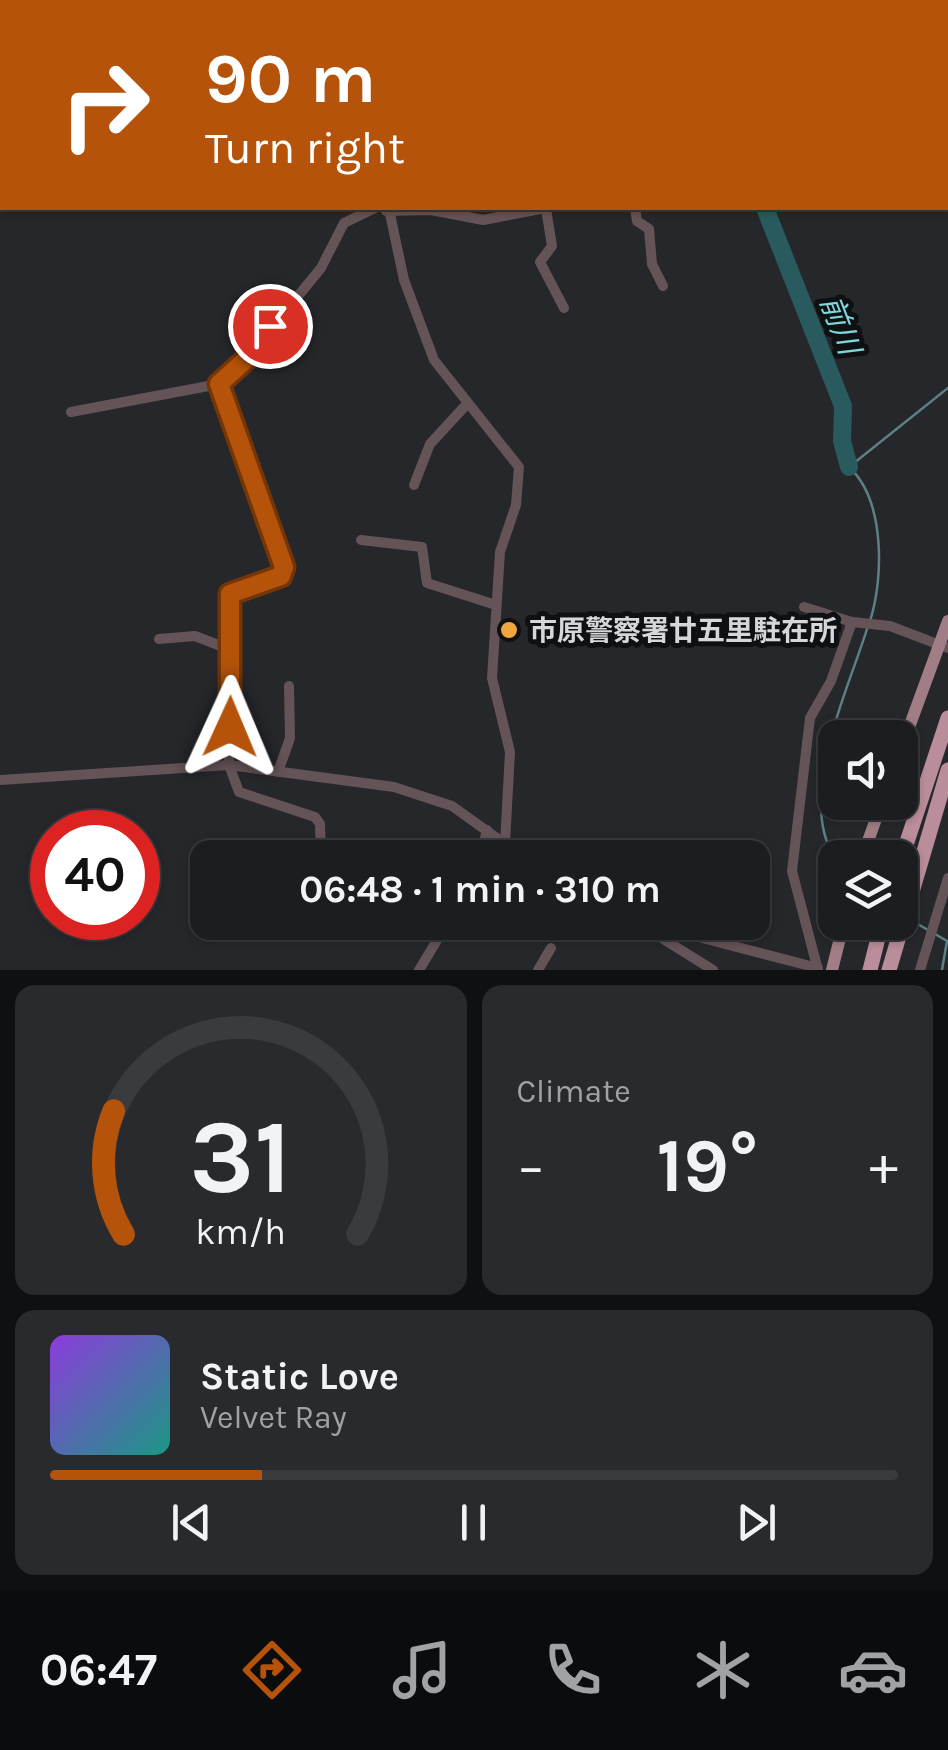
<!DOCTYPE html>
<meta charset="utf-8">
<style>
:root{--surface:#1c1d20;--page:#292a2d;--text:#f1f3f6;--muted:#a0a2a5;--line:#3a3b3e;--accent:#b45309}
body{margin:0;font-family:Karla,"Noto Sans JP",sans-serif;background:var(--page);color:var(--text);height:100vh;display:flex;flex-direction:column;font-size:38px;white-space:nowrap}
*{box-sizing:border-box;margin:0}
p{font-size:32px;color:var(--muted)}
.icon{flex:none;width:55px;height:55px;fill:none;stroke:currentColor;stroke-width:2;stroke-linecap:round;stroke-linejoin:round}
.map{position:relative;height:970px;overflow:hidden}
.details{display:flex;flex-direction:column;gap:15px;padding:15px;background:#0f1012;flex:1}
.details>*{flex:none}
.guide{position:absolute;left:0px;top:0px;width:950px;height:210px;box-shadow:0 2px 8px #0004,0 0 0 2px var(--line);background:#b45309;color:#fff;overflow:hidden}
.fabs{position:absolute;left:818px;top:720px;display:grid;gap:20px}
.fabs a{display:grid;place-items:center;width:100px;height:100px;border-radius:20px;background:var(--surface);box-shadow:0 2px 8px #0004,0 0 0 2px var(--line);font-size:50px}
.speed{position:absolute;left:30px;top:810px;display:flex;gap:20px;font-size:50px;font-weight:700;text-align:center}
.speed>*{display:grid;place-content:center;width:130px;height:130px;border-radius:50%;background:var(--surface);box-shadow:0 2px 8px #0004,0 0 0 2px var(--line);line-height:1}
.speed .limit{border:15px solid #d22;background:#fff;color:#111}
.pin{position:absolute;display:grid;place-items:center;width:85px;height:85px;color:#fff;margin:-42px;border:5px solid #fff;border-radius:50%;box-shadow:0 2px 10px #0007}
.me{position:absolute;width:110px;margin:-55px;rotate:1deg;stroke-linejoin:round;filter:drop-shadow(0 0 8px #0008)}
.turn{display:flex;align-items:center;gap:35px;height:210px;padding:0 40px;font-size:45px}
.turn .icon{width:130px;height:130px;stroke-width:2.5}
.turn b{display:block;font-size:70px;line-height:85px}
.big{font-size:75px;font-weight:700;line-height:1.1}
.details .card{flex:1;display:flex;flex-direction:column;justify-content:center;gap:15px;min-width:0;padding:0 35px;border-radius:20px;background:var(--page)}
.details .dial{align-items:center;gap:0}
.dial svg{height:260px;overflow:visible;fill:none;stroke:var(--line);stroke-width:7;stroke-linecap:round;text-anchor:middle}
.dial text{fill:var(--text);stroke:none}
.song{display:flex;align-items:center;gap:30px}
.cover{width:120px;height:120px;border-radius:15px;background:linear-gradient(135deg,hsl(270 70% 55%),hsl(170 70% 35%))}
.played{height:10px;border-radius:5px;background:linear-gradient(90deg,var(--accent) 25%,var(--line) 25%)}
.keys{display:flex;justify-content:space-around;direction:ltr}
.heat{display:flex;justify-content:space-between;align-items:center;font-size:55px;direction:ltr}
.details .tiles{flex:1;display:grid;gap:15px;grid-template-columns:1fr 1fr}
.card:last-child{grid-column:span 2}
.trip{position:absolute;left:190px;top:840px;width:580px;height:100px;border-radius:20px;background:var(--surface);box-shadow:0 2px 8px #0004,0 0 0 2px var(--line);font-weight:700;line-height:100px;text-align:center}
.tab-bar{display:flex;height:160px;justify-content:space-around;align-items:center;background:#0b0c0d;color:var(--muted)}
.tab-bar .icon{width:70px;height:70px}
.tab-bar .selected{color:var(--accent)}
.tab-bar b{font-size:45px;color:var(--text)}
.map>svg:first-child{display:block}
</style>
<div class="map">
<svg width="948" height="970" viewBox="0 0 948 970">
<rect width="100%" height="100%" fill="#25272b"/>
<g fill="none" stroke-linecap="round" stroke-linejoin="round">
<g stroke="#5c8083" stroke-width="2.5">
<path d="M 870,621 C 884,577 885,500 849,467 L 948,388"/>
<path d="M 835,858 C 796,799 848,690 867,629"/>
<polyline points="909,919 928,930"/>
<polyline points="935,934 947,941 942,970"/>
</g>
<g stroke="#285a5e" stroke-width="18">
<polyline points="474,0 480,2"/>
<polyline points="765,208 843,406 842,441 849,467"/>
</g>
<g stroke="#645357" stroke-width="10">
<polyline points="146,0 147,2"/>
<polyline points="427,0 432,2"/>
<polyline points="521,0 525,2"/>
<polyline points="172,2 176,0"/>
<polyline points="635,208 637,221 649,229 652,264 663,286"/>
<polyline points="546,209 552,246 540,262 564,308"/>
<polyline points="386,211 431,210 483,220 546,208"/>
<polyline points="390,214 404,280 434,360 519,467 516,505 500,552 492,678 510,752 505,843"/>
<polyline points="219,384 284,567 281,577 230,594 229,765 239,792 315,817 320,824 321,858"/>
<polyline points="71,412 219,384 234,374 321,268 344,223 375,208"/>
<polyline points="414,485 430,444 466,405"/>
<polyline points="361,540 422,547 427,583 496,605"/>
<polyline points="804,607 852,622 890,626 948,648"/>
<polyline points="159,639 195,636 231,650"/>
<polyline points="278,772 290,738 289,686"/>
<polyline points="0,780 229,765 394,787 452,806 525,858"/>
<polyline points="480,858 487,830"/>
<polyline points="636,922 713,970"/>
<polyline points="653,931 687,934 818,968"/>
<polyline points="419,970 448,922"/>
<polyline points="538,970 551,948"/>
<polyline points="818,970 792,871 810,718 831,681 852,622"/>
<polyline points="920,970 948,878"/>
</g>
<g stroke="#a17d86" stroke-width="12">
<polyline points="900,752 948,621"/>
<polyline points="862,858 882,802"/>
<polyline points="832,970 844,922"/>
</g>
<g stroke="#b98d99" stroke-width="15">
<polyline points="900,863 948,718"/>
<polyline points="870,970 882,922"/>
<polyline points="889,970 948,770"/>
</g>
</g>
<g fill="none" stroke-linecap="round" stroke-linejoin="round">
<g stroke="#753606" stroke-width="25">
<polyline id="route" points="230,727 230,594 281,576 284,567 219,384 252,354 270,326"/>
</g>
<use href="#route" stroke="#b45309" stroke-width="18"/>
</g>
<circle fill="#f0a63f" stroke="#0f1012" stroke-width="4" cx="509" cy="630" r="10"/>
<g text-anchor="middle" stroke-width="10" stroke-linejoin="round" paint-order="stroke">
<g font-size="28" font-weight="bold" fill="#d6d7da" stroke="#0f1012" text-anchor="start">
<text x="529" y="640">市原警察署廿五里駐在所</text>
</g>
<g font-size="30" font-style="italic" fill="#7fd6db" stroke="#0f1012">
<text transform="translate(840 325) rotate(69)" y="10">前川</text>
</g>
</g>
</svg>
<div class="fabs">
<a><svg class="icon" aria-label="sound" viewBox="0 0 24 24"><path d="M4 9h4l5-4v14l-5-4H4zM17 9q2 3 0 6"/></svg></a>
<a><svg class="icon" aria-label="layers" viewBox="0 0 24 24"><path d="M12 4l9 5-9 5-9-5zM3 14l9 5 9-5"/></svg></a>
</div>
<div class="speed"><div class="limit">40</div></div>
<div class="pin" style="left:270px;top:326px;background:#d93025"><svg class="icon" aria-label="arrive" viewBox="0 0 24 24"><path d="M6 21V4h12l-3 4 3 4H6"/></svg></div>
<svg class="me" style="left:230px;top:727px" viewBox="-20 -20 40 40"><path d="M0-17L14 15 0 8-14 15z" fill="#b45309" stroke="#fff" stroke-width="4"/></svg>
<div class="trip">06:48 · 1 min · 310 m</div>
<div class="guide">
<div class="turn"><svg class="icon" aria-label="right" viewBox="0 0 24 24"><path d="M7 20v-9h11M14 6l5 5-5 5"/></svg><div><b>90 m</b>Turn right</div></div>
</div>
</div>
<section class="details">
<div class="tiles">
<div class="card dial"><svg viewBox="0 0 100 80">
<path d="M14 69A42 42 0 1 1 86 69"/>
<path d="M14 69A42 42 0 0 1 11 31" stroke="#b45309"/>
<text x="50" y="56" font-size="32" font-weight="700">31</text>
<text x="50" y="72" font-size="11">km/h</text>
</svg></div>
<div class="card"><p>Climate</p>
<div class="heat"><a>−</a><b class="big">19°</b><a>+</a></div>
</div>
<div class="card">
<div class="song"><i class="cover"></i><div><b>Static Love</b><p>Velvet Ray</p></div></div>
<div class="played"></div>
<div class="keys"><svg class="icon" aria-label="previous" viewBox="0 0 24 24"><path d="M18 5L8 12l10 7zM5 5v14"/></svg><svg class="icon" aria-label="pause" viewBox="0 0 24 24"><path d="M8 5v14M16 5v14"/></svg><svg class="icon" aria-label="next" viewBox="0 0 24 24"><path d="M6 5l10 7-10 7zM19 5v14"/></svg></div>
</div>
</div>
</section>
<nav class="tab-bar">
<b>06:47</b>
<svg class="icon selected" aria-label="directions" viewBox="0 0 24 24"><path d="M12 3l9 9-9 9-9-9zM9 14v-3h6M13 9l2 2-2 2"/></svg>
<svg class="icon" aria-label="music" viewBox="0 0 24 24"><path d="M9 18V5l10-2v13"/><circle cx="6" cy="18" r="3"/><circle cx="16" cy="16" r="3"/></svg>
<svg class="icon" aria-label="phone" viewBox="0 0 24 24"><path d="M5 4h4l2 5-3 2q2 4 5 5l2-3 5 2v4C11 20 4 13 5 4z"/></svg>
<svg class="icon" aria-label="climate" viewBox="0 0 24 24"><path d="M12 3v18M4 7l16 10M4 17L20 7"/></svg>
<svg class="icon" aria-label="car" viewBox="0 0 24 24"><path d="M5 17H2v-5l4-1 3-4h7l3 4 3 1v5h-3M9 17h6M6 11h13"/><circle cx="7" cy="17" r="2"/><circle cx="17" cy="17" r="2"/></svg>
</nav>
